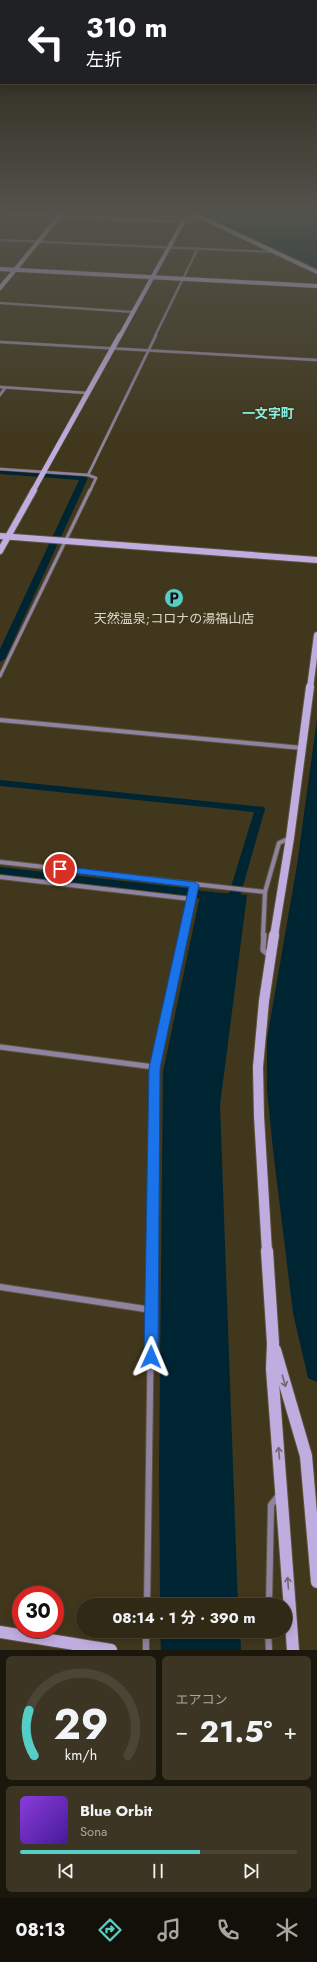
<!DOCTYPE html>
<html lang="ja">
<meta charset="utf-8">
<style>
:root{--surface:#302916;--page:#3c3523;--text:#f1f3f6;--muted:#a8a6a1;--line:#4b4535;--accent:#55cec5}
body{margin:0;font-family:Jost,"Noto Sans JP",sans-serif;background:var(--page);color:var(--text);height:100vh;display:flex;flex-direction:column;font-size:15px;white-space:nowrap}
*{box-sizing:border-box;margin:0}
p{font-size:13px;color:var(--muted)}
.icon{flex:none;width:22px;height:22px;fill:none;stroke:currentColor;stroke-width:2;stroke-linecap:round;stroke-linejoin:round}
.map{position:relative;height:1650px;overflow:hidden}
.details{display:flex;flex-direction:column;gap:6px;padding:6px;background:#1a170c;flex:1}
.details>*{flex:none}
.hud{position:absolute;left:0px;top:0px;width:317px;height:84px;box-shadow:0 2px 10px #0003,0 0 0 1px var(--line);background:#202124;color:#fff;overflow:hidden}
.speed{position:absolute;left:12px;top:1586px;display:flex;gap:8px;font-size:20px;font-weight:700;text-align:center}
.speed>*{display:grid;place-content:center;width:52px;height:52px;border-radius:50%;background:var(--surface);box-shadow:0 2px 10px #0003,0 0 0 1px var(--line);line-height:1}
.speed .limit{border:6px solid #d22;background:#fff;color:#111}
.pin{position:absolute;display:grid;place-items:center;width:34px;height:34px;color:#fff;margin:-17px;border:2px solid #fff;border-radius:50%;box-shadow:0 1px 4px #0007}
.me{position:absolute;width:44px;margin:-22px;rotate:1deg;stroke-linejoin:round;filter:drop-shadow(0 0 3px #0008)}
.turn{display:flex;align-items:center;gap:14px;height:84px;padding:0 20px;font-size:18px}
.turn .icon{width:52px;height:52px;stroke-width:2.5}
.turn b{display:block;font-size:28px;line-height:34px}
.big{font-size:30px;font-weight:700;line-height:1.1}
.details .widget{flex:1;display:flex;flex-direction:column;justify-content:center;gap:6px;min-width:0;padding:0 14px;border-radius:6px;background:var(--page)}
.details .dial{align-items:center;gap:0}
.dial svg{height:104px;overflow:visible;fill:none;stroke:var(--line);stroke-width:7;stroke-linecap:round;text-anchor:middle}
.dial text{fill:var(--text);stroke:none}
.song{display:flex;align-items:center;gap:12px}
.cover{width:48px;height:48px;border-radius:6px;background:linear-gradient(135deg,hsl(270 70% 55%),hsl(260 70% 35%))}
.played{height:4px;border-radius:2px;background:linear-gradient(90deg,var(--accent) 65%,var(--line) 65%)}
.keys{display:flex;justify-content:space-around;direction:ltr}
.heat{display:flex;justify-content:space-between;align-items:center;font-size:22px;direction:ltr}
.details .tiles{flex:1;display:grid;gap:6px;grid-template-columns:1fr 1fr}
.widget:last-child{grid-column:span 2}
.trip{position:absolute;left:76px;top:1598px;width:216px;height:40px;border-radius:20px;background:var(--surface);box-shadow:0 2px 10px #0003,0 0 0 1px var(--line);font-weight:700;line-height:40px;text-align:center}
.tab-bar{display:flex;height:64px;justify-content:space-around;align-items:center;background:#131009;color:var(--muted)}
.tab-bar .icon{width:28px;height:28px}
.tab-bar .active{color:var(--accent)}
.tab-bar b{font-size:18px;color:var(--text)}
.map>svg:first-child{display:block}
</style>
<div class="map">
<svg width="317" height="1650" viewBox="0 0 317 1650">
<rect width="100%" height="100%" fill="#40371d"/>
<g fill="#002532">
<polygon points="199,213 317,213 317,268"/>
<polygon points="317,719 317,1382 308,1378 293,1313 273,1150 267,1090 267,1039 297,865"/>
<polygon points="201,891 247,895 220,1105 238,1605 160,1605 159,1469 163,1072"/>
<polygon points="160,1631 240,1631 241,1650 161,1650"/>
</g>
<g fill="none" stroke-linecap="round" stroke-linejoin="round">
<g fill="#002532" fill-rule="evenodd">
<polygon points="0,470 84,476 88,478 5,659 0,662 0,649 79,480 0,474"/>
<polygon points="0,780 264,807 265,809 239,900 233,904 227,900 254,812 0,786"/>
<polygon points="0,867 185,888 214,893 220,897 214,901 185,896 0,875"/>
</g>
<g stroke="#5c543c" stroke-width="3">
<g id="street-far5">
<polyline points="0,214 183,222 203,218"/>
<polyline points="0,240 274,252"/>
<polyline points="0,303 133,312"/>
<polyline points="155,336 197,250"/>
</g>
</g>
<g stroke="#5c543c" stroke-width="3.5">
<g id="street-far4">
<polyline points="0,342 317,360"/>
<polyline points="0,387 87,393"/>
<polyline points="0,395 5,388"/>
<polyline points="0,469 88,475 156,335"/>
<polyline points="88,475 96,478 90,491"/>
</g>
</g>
<g stroke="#5c543c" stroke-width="4.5">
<polyline id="street-far3" points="0,676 90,490"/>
</g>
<g stroke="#5c543c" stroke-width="6">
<g id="street-far2">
<polyline points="0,720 302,748"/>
<polyline points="0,862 265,892 279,843 290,838"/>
<polyline points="0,877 191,899"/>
<polyline points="183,936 194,885"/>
<polyline points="263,936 265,892"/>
</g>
</g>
<g stroke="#5c543c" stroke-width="7">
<g id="street-far1">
<polyline points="264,935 263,950 270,956"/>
<polyline points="0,1047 154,1067"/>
<polyline points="152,1252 154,1067 183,935"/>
</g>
</g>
<g stroke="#5c543c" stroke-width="8">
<g id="street">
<polyline points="0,1287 152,1310"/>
<polyline points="147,1605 152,1251"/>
<polyline points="269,1605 271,1505 278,1496"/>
<polyline points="146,1631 146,1650"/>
<polyline points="268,1631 269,1650"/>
</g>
</g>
<g stroke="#5c543c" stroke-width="5">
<g id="secondary-far5">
<polyline points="192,213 317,272"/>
<polyline points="0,269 317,286"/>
<polyline points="0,288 62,213"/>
<polyline points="120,336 183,222"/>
</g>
</g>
<g stroke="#5c543c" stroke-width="6">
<polyline id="secondary-far4" points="33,491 120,335"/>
</g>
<g stroke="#5c543c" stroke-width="8">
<g id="secondary-far3">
<polyline points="0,536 317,560"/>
<polyline points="0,551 34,490"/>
<polyline points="310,688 317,635"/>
</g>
</g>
<g stroke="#5c543c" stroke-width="10">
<polyline id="secondary-far2" points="274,936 290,838 310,687"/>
</g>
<g stroke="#5c543c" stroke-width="12">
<polyline id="secondary-far1" points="267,1252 259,1116 258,1067 264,1001 274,935"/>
</g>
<g stroke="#5c543c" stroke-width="14">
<g id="secondary">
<polyline points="267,1251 273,1343 272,1369 293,1650"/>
<polyline points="275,1350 306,1456 317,1582"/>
<polyline points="0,1632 111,1650"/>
</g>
</g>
<use href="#street-far5" stroke="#8f83a2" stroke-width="2"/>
<use href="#street-far4" stroke="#8f83a2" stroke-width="2.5"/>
<use href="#street-far3" stroke="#8f83a2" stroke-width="3"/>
<use href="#street-far2" stroke="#8f83a2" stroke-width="4"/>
<use href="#street-far1" stroke="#8f83a2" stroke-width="5"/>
<use href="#street" stroke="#8f83a2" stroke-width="6"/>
<use href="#secondary-far5" stroke="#c0addf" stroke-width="4"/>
<use href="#secondary-far4" stroke="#c0addf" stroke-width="5"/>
<use href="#secondary-far3" stroke="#c0addf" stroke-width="6"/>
<use href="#secondary-far2" stroke="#c0addf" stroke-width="8"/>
<use href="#secondary-far1" stroke="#c0addf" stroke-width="10"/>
<use href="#secondary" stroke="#c0addf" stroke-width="12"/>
</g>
<defs><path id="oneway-shaft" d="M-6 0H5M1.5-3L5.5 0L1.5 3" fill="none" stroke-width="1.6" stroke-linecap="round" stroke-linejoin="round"/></defs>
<g stroke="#73666b">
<use href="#oneway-shaft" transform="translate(284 1381) rotate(74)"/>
<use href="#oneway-shaft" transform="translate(279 1453) rotate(-95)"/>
<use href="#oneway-shaft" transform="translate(288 1583) rotate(-94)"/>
</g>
<linearGradient id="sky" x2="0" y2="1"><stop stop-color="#231e10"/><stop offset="0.48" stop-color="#53534c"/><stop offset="1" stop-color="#53534c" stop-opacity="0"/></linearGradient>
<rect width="317" height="444" fill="url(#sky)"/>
<polygon fill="#1a73e8" stroke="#114b97" points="60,866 194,882 199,885 160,1068 158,1357 156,1361 151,1363 146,1361 144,1357 149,1068 189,887 56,871 55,869"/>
<defs>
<g id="parking-disc" transform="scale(1)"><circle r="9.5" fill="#55cec5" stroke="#40371d"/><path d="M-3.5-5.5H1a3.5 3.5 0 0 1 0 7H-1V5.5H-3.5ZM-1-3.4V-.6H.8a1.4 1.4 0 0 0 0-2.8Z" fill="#111"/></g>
</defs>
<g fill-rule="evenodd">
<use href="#parking-disc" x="174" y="598"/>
</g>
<g text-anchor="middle" stroke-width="4" stroke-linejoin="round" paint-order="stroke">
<g font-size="13" font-weight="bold" fill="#86f0e7" stroke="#40371d">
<text x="268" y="418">一文字町</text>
</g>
<g font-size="13" fill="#dbd6c7" stroke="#40371d">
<text x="174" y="623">天然温泉;コロナの湯福山店</text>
</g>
</g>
</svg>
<div class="speed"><div class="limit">30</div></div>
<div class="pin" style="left:60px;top:869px;background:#d93025"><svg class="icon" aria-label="arrive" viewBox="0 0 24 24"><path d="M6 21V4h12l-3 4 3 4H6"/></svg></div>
<svg class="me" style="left:151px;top:1357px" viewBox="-20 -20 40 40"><path d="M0-17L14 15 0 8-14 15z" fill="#1a73e8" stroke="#fff" stroke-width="4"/></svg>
<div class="trip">08:14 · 1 分 · 390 m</div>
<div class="hud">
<div class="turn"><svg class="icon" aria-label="left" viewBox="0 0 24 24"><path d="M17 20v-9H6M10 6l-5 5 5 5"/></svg><div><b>310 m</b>左折</div></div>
</div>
</div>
<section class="details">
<div class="tiles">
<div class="widget dial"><svg viewBox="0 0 100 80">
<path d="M14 69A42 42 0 1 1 86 69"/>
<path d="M14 69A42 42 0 0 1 10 34" stroke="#55cec5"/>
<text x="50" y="56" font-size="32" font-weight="700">29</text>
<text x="50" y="72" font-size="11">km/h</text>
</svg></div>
<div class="widget"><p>エアコン</p>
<div class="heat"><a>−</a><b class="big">21.5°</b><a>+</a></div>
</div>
<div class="widget">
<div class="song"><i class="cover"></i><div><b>Blue Orbit</b><p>Sona</p></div></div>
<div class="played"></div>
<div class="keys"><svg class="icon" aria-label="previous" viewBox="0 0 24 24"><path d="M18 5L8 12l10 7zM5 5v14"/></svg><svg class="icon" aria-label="pause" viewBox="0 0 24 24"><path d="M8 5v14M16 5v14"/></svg><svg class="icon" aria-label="next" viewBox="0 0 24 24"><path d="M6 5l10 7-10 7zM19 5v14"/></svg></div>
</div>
</div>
</section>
<nav class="tab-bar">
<b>08:13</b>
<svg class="icon active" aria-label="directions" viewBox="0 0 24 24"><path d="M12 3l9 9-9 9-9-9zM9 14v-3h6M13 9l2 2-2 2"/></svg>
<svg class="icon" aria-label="music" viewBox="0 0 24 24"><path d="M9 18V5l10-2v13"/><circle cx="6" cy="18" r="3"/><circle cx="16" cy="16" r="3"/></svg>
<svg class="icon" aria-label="phone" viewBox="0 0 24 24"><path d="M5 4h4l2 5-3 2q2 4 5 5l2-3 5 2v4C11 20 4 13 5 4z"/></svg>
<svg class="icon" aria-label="climate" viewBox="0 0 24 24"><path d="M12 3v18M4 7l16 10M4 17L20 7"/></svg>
</nav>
